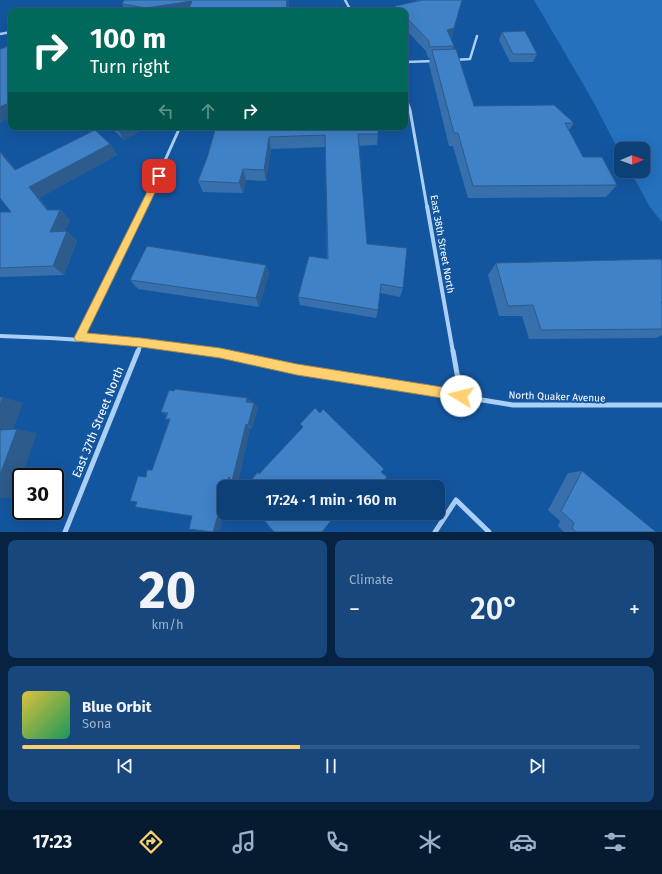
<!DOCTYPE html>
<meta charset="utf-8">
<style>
:root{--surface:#0e4078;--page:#17477d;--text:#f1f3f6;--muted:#9bafc6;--line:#2e598a;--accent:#ffd06f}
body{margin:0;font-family:"Fira Sans",sans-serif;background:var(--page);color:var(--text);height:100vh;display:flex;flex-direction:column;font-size:15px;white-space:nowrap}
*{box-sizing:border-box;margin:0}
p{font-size:13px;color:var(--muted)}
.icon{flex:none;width:22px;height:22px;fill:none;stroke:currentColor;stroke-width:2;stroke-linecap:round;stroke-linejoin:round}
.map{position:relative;height:532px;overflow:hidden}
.details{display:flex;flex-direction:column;gap:8px;padding:8px;background:#082342;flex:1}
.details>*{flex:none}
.top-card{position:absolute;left:8px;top:8px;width:400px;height:122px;border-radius:8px;box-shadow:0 4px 16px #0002,0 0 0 1px var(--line);background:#00695c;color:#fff;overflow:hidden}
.needle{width:26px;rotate:89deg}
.fabs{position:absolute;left:614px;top:142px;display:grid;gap:8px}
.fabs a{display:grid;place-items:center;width:36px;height:36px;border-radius:8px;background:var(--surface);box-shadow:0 4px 16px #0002,0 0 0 1px var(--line);font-size:20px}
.speed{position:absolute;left:12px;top:468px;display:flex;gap:8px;font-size:20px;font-weight:700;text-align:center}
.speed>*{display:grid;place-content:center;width:52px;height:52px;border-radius:50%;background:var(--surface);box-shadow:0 4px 16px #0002,0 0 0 1px var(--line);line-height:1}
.speed .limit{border:2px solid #111;border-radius:6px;background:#fff;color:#111}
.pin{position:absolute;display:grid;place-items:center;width:34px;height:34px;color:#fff;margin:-17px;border-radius:8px;box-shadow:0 2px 6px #0006}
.me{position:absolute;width:44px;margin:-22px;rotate:279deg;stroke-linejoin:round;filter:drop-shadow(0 0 3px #0008)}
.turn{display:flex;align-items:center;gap:14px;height:84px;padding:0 16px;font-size:18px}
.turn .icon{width:52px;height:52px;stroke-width:2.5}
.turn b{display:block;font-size:28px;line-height:34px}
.lanes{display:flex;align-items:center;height:38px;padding:0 16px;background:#0003;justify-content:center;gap:20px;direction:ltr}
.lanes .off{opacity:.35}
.big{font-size:30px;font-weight:600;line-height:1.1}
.details .card{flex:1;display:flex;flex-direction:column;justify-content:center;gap:6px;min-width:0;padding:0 14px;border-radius:8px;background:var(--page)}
.details .dial{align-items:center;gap:0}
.dial b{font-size:52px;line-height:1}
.song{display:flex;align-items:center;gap:12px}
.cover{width:48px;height:48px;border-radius:6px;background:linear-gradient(135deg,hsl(50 70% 55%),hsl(150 70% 35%))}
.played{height:4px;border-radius:2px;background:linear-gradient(90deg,var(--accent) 45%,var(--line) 45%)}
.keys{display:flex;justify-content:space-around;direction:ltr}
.heat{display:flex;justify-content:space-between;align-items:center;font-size:22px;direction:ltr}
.details .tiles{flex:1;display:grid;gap:8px;grid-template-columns:1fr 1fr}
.card:last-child{grid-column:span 2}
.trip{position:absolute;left:217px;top:480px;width:228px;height:40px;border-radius:8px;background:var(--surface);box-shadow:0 4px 16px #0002,0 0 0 1px var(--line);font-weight:600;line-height:40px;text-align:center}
.menu{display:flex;height:64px;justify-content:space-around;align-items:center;background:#061a30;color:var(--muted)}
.menu .icon{width:28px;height:28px}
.menu .selected{color:var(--accent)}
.menu b{font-size:18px;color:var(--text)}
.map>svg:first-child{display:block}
</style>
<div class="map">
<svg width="662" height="532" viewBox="0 0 662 532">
<rect width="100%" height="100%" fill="#1356a0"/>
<polygon fill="#2571be" points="534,0 662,0 662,222 650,207 630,171 643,171 643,149 621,149 621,155 593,101"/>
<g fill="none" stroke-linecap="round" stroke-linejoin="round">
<g stroke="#abcff5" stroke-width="2.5">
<polyline points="345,0 351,11"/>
<polyline points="0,34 11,32"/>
<polyline points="455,60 470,59 477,36"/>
<polyline points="405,62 435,61"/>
</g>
<g stroke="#abcff5" stroke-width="3">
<polyline points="405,96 410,110 427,207"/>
<polyline points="144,207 180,127"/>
</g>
<g stroke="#abcff5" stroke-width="4">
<polyline points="427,206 453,352"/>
<path d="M 0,336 C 70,338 139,343 209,352"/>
<polyline points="79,338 144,206"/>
<polyline points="138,352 141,343"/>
</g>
<g stroke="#abcff5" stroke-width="5">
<polyline points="201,351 220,353 297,370 513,405 662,405"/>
<polyline points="453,351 461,396"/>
<polyline points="65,532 138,351"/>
<polyline points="435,532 456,500 489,532"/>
</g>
</g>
<g fill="#3770ac">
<polygon points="124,0 289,0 288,11 125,11 122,4"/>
<polygon points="416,0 462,0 451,39 454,46 453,49 474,106 574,123 569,130 583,157 617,185 606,197 468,198 453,146 449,146 429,64 430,58 428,58 426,51 405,29 405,11 394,11 395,6 417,1"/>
<polygon points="502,32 537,54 533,62 510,62 499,40"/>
<polygon points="110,127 147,127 124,140"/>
<polygon points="216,127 378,134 377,145 359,146 367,244 403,288 400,297 380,293 378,310 376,318 300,305 298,297 327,259 325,147 271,149 266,181 246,180 243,193 203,192 198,181 207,158"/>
<polygon points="110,144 117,155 39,198 49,210 60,210 70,220 65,231 77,241 64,275 0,277 0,212 11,212 16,170"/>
<polygon points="662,261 662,335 656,338 529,339 522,316 499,316 488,275 496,263"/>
<polygon points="266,265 269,274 259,307 138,289 130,280"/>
<polygon points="174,391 247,398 252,402 254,403 258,408 252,428 250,428 238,482 233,481 232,487 224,487 220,530 192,516 137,502 146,477 152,470 170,421 165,419 167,415 161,412"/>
<polygon points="582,471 656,532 564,532 558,526 560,521 548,510 568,473"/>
</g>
<g fill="#2d5b8c">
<polygon points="287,0 289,0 288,11 286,11"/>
<polygon points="462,0 451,39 447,30"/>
<polygon points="192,1 195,11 147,11 146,8"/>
<polygon points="11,102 11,118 0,123 0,107"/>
<polygon points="119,127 147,127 124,140 117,128"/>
<polygon points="269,137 271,149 266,181 264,170"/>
<polygon points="110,144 117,155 39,198 56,218 60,210 70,220 61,241 50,232 47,210 29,187"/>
<polygon points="0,150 26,181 15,170 0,152"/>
<polygon points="243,169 246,180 243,193 239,183"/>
<polygon points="67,231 77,241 64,275 53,266"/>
<polygon points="266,265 269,274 259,307 256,298"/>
<polygon points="3,397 23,403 11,435 0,433 0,404"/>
<polygon points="247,398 252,402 246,402"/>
<polygon points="254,403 258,408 252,428 248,425"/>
<polygon points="246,424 250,428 238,482 233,481 232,487 226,487"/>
<polygon points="17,429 37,433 22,477 21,477 21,479 14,498 0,498 0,475"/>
<polygon points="224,494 224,513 220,530 213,532"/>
</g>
<g fill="#4082c8" stroke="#2d5b8c">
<polygon points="124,0 287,0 286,11 188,11 192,1 146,8 122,4"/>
<polygon points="423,0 462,0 454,28 447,30 454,46 430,47 428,40 405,16 405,11 400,11 395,6"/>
<polygon points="525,31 537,54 513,54 502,32"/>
<polygon points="11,45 11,102 0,107 0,49"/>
<polygon points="456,49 474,106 554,105 574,123 565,123 583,157 602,157 617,185 473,186 458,133 454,133 432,50"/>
<polygon points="216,127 378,127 378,134 358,134 367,244 407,248 403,288 381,284 378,310 298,297 309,256 328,259 325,135 269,137 264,170 243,169 239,183 198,181 207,158"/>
<polygon points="95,130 110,144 29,187 47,210 60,210 50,232 67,231 53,266 0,268 0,212 11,212 0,198 0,152 15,170"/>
<polygon points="147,246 266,265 256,298 130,280"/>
<polygon points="661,259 662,261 662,302 661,302 662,304 662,329 541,330 533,305 508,306 496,263"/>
<polygon points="175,389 247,398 246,402 254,403 248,425 246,424 232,481 229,477 226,487 224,487 224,494 213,532 189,529 192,516 135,507 137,502 130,501 138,476 146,477 147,470 152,470 170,419 165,419 168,413 161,412 169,390 174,391"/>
<polygon points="0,397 3,397 0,404"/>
<polygon points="315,408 320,413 323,409 384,469 381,472 387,477 380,487 245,487 258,472 259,474 303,427 300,424"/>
<polygon points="17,429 0,475 0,430"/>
<polygon points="582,471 656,532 576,532 572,528 574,523 561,511"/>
<polygon points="258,513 337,513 322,532 274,532"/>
</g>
<polygon fill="#ffd06f" stroke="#a68748" points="156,174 159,174 163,176 87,333 141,338 220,348 297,364 461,390 465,392 466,396 465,400 461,401 297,375 220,358 141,347 76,341 74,338"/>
<g text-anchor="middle" stroke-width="4" stroke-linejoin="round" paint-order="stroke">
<g font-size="10" fill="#fff" stroke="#1356a0">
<text transform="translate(443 244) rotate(80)" y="4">East 38th Street North</text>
<text transform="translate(557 396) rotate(2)" y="4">North Quaker Avenue</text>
</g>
<g font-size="12" fill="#fff" stroke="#1356a0">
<text transform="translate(98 422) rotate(-68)" y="4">East 37th Street North</text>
</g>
</g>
</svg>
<div class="fabs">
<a><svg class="needle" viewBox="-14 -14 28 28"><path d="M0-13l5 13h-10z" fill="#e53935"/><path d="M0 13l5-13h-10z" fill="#9bafc6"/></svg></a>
</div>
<div class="speed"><div class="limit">30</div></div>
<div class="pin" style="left:159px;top:176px;background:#d93025"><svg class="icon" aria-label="arrive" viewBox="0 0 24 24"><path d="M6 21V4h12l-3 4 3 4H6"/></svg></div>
<svg class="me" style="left:461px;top:396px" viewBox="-20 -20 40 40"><circle r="19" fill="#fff"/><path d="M0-13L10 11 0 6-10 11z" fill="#ffd06f"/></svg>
<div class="trip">17:24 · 1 min · 160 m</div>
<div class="top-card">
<div class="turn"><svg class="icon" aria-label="right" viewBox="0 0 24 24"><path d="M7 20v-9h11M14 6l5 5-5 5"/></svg><div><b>100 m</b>Turn right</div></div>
<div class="lanes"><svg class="icon off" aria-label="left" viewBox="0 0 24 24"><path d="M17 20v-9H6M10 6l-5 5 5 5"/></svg><svg class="icon off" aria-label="ahead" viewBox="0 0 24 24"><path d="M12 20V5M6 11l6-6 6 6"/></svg><svg class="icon" aria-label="right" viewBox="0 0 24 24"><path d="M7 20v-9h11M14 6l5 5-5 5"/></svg></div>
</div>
</div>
<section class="details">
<div class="tiles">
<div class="card dial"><b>20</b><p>km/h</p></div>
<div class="card"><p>Climate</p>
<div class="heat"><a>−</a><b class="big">20°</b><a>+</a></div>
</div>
<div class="card">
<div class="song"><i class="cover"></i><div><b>Blue Orbit</b><p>Sona</p></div></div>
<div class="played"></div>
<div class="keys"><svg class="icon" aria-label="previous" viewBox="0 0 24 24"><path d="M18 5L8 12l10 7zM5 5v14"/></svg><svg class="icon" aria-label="pause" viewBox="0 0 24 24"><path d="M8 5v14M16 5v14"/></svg><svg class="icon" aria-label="next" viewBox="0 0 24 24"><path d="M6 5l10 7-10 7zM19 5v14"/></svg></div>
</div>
</div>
</section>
<nav class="menu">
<b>17:23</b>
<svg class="icon selected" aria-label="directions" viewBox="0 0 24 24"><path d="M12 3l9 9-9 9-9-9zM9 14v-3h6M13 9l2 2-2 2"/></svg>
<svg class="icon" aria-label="music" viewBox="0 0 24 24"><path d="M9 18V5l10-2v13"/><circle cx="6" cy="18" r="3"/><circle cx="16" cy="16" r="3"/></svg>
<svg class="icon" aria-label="phone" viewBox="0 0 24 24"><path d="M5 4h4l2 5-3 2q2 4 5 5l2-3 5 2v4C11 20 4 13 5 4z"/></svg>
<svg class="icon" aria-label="climate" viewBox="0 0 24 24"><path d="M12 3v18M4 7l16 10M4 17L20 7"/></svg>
<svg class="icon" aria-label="car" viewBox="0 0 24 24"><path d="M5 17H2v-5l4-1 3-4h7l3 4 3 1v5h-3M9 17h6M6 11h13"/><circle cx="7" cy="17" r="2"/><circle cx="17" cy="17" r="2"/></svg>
<svg class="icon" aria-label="filters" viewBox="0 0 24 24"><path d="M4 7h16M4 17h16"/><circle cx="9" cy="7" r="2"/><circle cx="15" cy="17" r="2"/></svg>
</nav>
